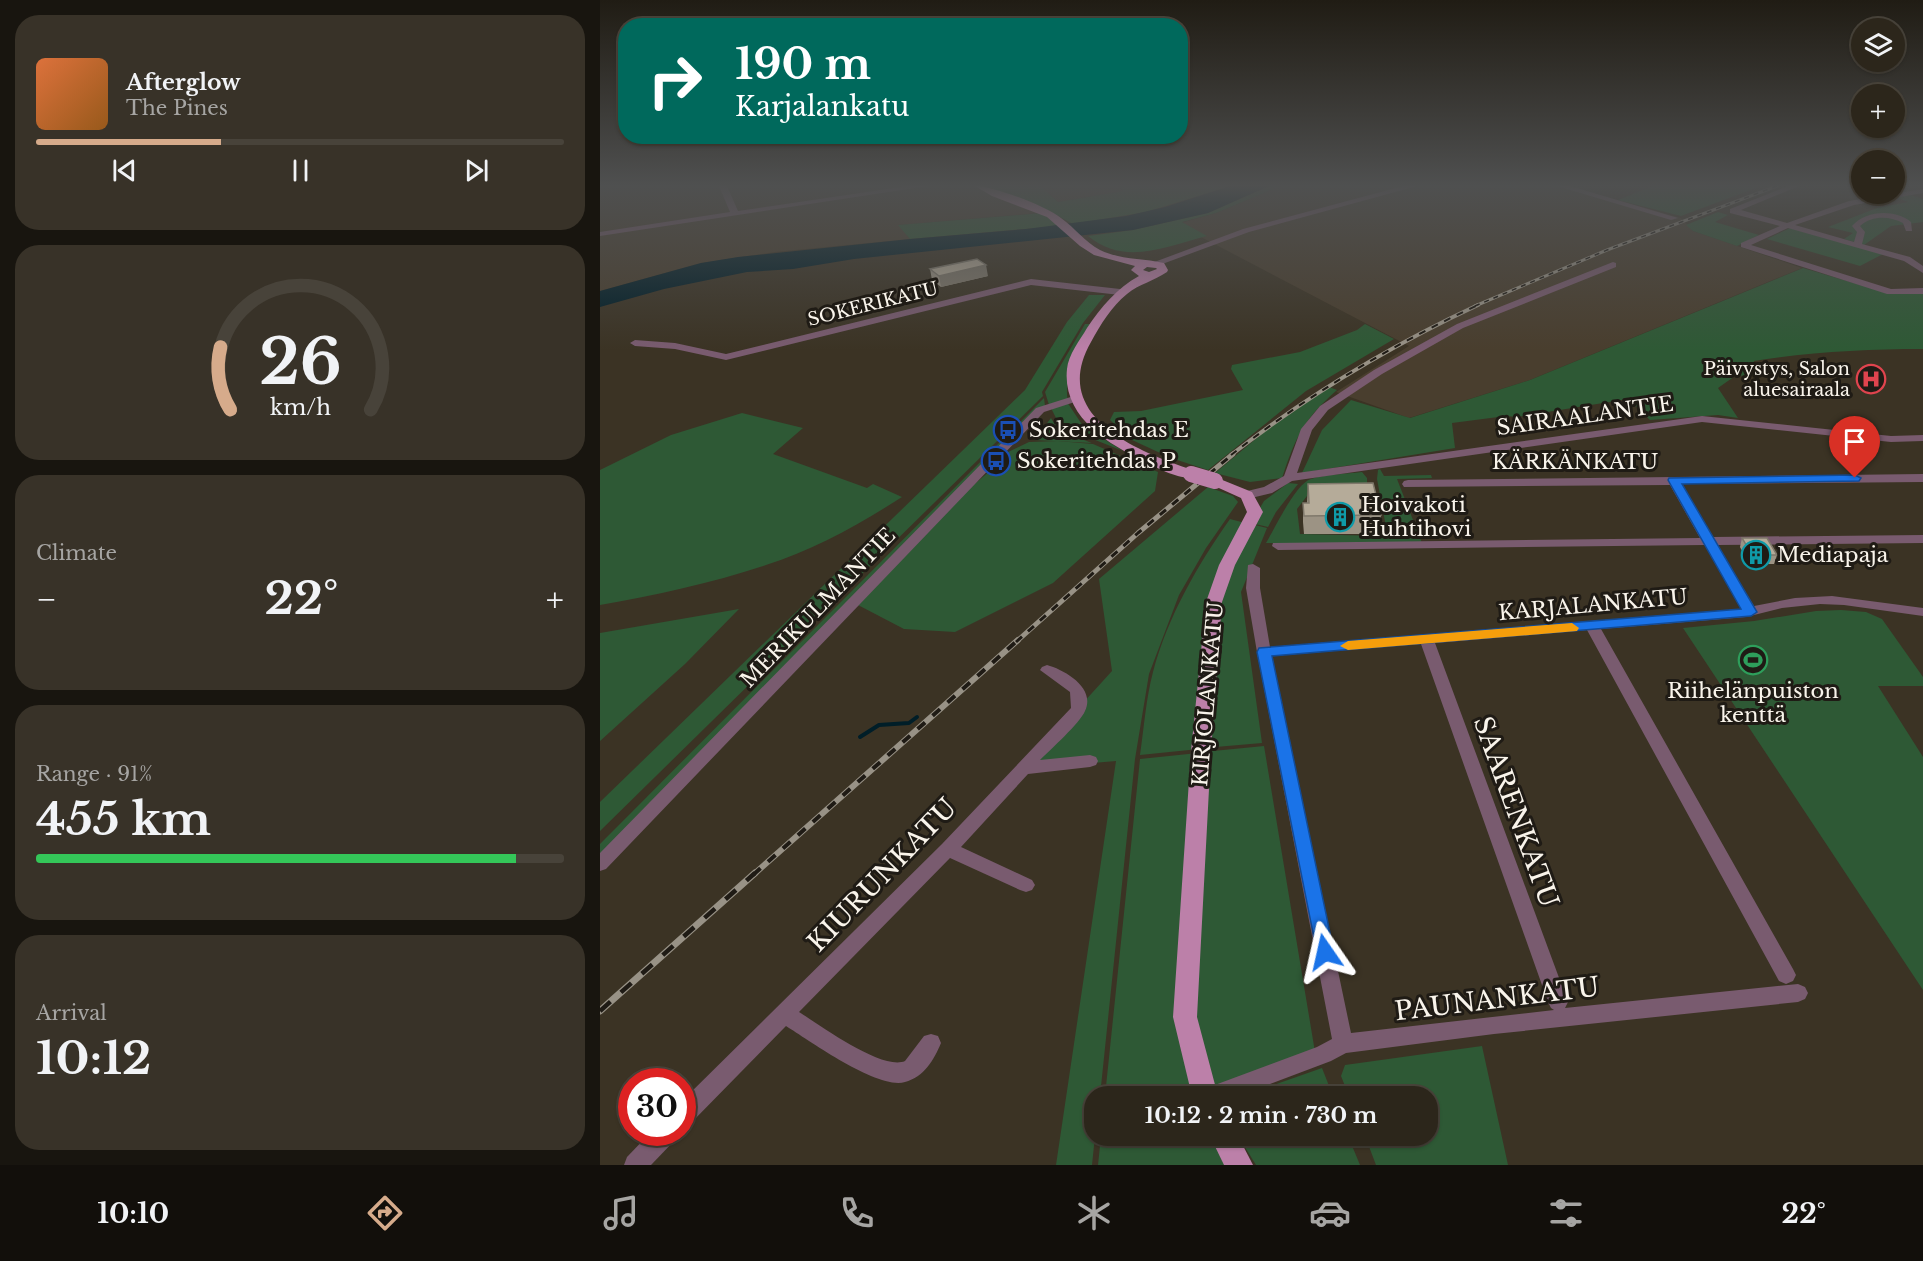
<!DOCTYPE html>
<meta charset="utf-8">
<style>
:root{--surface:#2c261b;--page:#383228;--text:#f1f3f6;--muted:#a6a5a3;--line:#48433a;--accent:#d6ab8b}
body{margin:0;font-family:"Libre Baskerville",serif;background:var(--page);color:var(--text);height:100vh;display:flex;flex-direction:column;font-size:22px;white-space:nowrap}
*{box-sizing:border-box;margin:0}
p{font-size:20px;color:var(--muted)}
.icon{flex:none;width:33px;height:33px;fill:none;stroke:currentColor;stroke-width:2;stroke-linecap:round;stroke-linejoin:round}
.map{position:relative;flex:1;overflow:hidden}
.panel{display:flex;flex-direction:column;gap:15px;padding:15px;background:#18150f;width:600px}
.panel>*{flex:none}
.banner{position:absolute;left:18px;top:18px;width:570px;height:126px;border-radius:24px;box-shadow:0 2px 4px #0004,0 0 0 2px var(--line);background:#00695c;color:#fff;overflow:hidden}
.buttons{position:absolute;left:1251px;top:18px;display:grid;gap:12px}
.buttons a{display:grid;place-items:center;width:54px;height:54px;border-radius:50%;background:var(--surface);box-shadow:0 2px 4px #0004,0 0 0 2px var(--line);font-size:30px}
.speed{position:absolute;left:18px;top:1068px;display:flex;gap:12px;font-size:30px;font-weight:700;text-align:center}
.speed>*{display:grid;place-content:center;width:78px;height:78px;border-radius:50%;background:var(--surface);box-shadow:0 2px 4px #0004,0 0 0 2px var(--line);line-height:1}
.speed .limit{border:9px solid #d22;background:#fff;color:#111}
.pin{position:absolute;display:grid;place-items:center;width:51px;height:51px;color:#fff;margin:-62px -26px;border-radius:50% 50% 50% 0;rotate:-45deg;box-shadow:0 0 6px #0007}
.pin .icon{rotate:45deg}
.me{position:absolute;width:66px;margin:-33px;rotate:349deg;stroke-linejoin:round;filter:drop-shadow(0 0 4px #0008)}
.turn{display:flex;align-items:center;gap:21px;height:126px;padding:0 18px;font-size:27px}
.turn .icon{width:78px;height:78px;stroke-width:2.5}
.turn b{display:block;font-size:42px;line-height:51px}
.big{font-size:45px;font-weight:800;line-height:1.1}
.panel .tile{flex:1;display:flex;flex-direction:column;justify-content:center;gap:9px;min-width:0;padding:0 21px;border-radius:24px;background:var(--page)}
.panel .dial{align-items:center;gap:0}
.dial svg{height:156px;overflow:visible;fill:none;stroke:var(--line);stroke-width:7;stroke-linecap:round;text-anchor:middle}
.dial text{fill:var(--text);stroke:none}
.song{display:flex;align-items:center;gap:18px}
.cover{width:72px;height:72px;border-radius:9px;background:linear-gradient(135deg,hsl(20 70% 55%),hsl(30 70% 35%))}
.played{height:6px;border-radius:3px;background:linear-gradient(90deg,var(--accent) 35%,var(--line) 35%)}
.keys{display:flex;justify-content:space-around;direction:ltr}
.heat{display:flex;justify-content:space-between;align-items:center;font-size:33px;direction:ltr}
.charge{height:9px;border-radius:4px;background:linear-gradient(90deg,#34c759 91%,var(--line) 0)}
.trip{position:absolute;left:484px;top:1086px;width:354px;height:60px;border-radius:24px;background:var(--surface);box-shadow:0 2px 4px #0004,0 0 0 2px var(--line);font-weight:800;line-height:60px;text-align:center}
.dock{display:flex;height:96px;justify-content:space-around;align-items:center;background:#120f0b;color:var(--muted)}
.dock .icon{width:42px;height:42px}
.dock .current{color:var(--accent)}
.dock b{font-size:27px;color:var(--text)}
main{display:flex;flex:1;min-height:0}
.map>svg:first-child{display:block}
</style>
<main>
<section class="panel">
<div class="tile">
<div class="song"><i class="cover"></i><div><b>Afterglow</b><p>The Pines</p></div></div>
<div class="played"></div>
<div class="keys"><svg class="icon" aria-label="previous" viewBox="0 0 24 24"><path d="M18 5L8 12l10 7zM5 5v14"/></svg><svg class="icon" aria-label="pause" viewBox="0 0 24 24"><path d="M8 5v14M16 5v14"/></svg><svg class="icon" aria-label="next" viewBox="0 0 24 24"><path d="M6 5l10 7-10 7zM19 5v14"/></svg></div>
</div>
<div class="tile dial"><svg viewBox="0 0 100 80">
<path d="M14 69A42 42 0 1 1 86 69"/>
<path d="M14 69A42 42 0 0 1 9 37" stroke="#d6ab8b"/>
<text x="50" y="56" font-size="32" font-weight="700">26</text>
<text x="50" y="72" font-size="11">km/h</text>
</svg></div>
<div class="tile"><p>Climate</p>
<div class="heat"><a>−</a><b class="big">22°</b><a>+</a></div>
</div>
<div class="tile"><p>Range · 91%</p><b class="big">455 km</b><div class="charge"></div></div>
<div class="tile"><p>Arrival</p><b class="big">10:12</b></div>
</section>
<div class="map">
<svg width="1323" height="1165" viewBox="0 0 1323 1165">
<rect width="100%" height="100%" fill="#3b3324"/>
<g fill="#493e2e">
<polygon points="0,186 386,186 451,212 299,225 310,239 175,252 101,263 0,291"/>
<polygon points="440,186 518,186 524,191 458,202"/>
<polygon points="680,186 967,186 1081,218 1093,231 1202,268 930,380 809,418 736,392 809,346 601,237 605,236 581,223 616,213"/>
</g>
<g fill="#2e5935">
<polygon points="386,186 440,186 458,202 523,191 519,186 630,186 546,212 473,224 451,212"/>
<path d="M 669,186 L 680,186 L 616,213 L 582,222 L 607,236 C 565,247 524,266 488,236 L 533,230 L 608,213 Z"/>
<polygon points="1053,186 1161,186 1081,216 1018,200"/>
<polygon points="1310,195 1323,199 1323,222 1291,226 1264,245 1244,239 1253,233 1228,227 1277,208 1308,202 1295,197"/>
<polygon points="1118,212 1128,215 1115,222 1159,235 1137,246 1093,231 1086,225"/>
<polygon points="442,213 459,226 310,239 298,225"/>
<polygon points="1190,228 1283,254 1260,266 1167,239"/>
<path d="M 1203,268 L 1291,294 L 1323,293 L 1323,349 C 1266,349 1210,352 1154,361 L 1153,375 L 1135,376 L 1118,388 L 1138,418 L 1118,415 L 1050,420 L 1028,399 L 917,417 L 906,416 L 852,423 L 855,448 L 702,473 L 722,430 L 751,400 L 810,418 L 930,380 Z"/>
<polygon points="489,295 505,295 483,323 442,392 443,396 0,831 0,802 425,390 467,322"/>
<path d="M 485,324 L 494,324 C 485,342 462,380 468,400 L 449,405 L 445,392 Z"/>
<polygon points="765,324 794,339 706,391 608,470 571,458 532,440 510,420 514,412 541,411 643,390 631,369 632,365 700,352 757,330"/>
<path d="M 729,387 L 737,390 C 704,419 696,436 682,478 L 650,482 L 615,473 L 664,432 Z"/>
<polygon points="444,398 445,406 0,858 0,844"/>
<polygon points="467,402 483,426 523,451 460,426 450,406"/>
<path d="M 142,413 L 203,428 L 173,454 L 267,488 L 273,484 L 302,497 C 260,524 214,550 166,565 C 112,583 56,595 0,605 L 0,470 L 71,435 Z"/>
<path d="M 451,418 C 459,433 477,437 492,443 L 434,440 Z"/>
<polygon points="458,441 493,444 558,472 555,491 453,583 355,632 304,629 258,605 365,492 390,471 406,453 429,442"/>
<path d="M 780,469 L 784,476 L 831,475 L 832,478 L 797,479 L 822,543 L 666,543 C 675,528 696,483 711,479 C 727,474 746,474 762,472 L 767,478 L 767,485 L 708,485 L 707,496 L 697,509 L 700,534 L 782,536 L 781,529 L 786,527 L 777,479 L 778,470 Z"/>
<polygon points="688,483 698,484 676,512 668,527 651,523 664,501"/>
<polygon points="608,487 633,496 638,502 606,548 579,595 549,674 535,759 500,1096 495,1096 495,1136 492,1165 456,1165 516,761 423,769 512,671 499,579"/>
<path d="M 630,519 L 649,524 L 624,566 L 599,749 L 540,755 C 544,728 546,698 553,672 C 568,616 597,566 630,519 Z"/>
<polygon points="651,524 667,528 641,592 662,743 604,748 616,602"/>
<polygon points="139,609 85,664 0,741 0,633"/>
<polygon points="1241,610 1266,612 1282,619 1323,677 1323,686 1278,686 1323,757 1323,990 1083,628 1154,621 1216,611"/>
<polygon points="664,746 715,1052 610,1092 605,1096 588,1016 603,752"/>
<polygon points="598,753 582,1017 599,1096 505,1096 540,759"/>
<polygon points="882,1046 908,1165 776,1165 765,1136 828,1136 828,1096 749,1096 741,1076 745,1065"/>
<polygon points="722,1068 733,1096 642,1096"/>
<polygon points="501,1136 615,1136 630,1165 498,1165"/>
<polygon points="638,1136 748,1136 760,1165 656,1165"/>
</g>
<polygon fill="#001e28" points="630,186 669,186 608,213 533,230 254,259 193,269 147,272 64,289 0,307 0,291 101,263 138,257 310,239 426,229 526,216 565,207"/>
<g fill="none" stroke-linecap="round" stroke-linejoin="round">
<polyline stroke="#001e28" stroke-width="4" points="260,737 279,725 309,723 317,717"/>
<g fill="#795b6f" fill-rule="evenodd">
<polygon points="119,186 127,186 138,211 307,186 328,186 0,236 0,232 130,212"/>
<polygon points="803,186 817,186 649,232 565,263 553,267 549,264 643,229"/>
<polygon points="957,186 970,186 1078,218 1071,220"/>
<path d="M 1188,186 L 1199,186 L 1141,210 L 1187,223 L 1249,201 L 1323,189 L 1323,193 L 1254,205 L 1195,225 L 1254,242 L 1257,232 L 1252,226 C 1266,210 1295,209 1311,222 L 1312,231 L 1306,231 L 1303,223 C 1290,216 1272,215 1260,226 L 1265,232 L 1262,244 L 1310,257 L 1323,266 L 1323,273 L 1304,261 L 1188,228 L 1151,245 L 1291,289 L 1323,288 L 1323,294 L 1287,294 L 1141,247 L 1141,243 L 1180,226 L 1130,213 L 1130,209 Z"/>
<polygon points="1013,262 1016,263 1016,267 863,328 782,374 728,410 712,430 697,473 1102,416 1291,436 1323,435 1323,441 1291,442 1102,422 692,481 672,493 647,499 641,495 643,492 664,487 684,476 701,429 720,406 774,370 857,324"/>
<polygon points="431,279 520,289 525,292 520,295 431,285 126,360 75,349 35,346 30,343 35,340 75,343 126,354"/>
<polygon points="477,395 481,396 481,400 444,412 6,869 0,871 0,853 436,408"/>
<path d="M 1323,474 L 1323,482 L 1082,484 L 1113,537 L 1323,535 L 1323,543 L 1117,545 L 1154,606 L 1195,598 L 1232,596 L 1323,608 L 1323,616 L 1244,605 L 1220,604 L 1182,608 L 1146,617 L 1001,629 L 1193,969 L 1196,975 L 1193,981 L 1186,984 L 1179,981 L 987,630 L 835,643 L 968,1002 L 965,1008 L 1198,984 L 1205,987 L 1208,993 L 1205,999 L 1198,1002 L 894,1034 L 746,1053 L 731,1061 L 638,1096 L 601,1096 L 604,1089 L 717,1047 L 732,1039 L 657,652 L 646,588 L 648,565 L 653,564 L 660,568 L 660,588 L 670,647 L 1141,609 L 1105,545 L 678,550 L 672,546 L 673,543 L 1100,538 L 1070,485 L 804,487 L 802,484 L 804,481 L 808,480 ZM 821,644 L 948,1002 L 951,1008 L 954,1010 L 751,1033 L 672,656 Z"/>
<path d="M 447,665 C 465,670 496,688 485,711 C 480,723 451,749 440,760 L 490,755 L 496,757 L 498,761 L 496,765 L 490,767 L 428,774 L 361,847 L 432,880 L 435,885 L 432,890 L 426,892 L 420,890 L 350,858 L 199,1012 C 220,1025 282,1071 305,1061 L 324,1036 L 331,1034 L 338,1036 L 341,1043 C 334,1060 324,1077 305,1082 C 278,1090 210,1041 186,1026 L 90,1124 L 82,1127 L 82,1101 L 342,844 L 471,708 L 470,692 L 440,670 L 442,667 Z"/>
<polygon points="51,1132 78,1132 75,1140 51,1165 24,1165 27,1157"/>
</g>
<g fill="#bc80a9" fill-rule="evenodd">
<path d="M 375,186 C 393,186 446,206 461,218 C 475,228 485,242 500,250 C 521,260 542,258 564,263 L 568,270 L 567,272 C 554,281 539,284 527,294 C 511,307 501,324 491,342 C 448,417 539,452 596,471 L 598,474 L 596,477 C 581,481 557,468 544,461 C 507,444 462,416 467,369 C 468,355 480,340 487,328 C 501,307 517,288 539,276 L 531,270 L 535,266 L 494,255 L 480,246 L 447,217 L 392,196 ZM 547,267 L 556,268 L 557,269 L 549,272 L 543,270 Z"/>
<polygon points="615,477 652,492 663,512 635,565 622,602 611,751 597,1017 618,1096 592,1096 573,1017 591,751 606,602 619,565 647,512 641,498 610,484 608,481"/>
<polygon points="610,1136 638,1136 653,1165 624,1165"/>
</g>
<g stroke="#989286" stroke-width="3">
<polyline id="rail-far4" points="875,306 1007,250 1177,186"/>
</g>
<g stroke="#989286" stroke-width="4">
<path id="rail-far3" d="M 631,455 C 708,395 790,346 878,305"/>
</g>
<g stroke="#989286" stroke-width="5">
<polyline id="rail-far2" points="416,642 538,533 633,454"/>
</g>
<g stroke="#989286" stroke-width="6">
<polyline id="rail-far1" points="153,875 418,640"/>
</g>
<g stroke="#989286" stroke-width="7">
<polyline id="rail" points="0,1011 155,873"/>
</g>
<use href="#rail-far4" stroke="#1f1b15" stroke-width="1.5" stroke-dasharray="5" stroke-linecap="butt"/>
<use href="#rail-far3" stroke="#1f1b15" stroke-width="2" stroke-dasharray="7" stroke-linecap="butt"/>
<use href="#rail-far2" stroke="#1f1b15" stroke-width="3" stroke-dasharray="8" stroke-linecap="butt"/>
<use href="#rail-far1" stroke="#1f1b15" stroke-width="4" stroke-dasharray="10" stroke-linecap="butt"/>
<use href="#rail" stroke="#1f1b15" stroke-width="4.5" stroke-dasharray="14" stroke-linecap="butt"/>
<polyline stroke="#bc80a9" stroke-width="16" points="591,474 615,481"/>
</g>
<g fill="#9c9384">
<polygon points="330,269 388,276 341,287 332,280"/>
<polygon points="708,484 781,515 779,534 704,534 703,522 703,503 707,503"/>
<polygon points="1142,538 1177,555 1174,564 1149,564 1140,547"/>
</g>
<polygon fill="#7f786b" points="386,265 388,276 341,287 339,276"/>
<g fill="#b5ab99" stroke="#7f786b" stroke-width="1.5">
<polygon points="377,259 386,265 339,276 330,269"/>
<polygon points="773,483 781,515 704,516 703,503 709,503 708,484"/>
<polygon points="1142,538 1167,538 1177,555 1152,555"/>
</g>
<linearGradient id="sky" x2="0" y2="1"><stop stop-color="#201c14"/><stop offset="0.53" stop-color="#4f5050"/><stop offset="1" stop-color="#4f5050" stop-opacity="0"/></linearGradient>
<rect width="1323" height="350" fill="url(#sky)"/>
<polygon fill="#1a73e8" stroke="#114b97" stroke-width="1.5" points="1255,475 1261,478 1259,481 1082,484 1157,612 1151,616 672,656 734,952 732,958 725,960 718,958 657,652 659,648 1141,609 1068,480 1069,478"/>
<polygon fill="#f59e0b" points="972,623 979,628 977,631 748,650 740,646 748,641"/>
<defs>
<g id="hospital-ring" transform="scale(1.5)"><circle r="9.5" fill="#1f1b15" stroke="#e0444e" stroke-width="1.5"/><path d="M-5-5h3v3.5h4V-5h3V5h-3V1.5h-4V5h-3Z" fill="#e0444e"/></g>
<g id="bus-ring" transform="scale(1.5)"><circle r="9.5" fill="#1f1b15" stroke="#1a4fb4" stroke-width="1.5"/><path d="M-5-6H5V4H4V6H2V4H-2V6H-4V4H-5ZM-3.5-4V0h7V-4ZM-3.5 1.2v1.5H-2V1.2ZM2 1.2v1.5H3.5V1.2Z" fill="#1a4fb4"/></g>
<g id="building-ring" transform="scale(1.5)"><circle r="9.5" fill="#1f1b15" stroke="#0f9aa8" stroke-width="1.5"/><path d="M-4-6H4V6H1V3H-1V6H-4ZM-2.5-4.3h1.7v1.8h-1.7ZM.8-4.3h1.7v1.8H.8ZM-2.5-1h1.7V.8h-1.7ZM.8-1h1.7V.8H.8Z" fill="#0f9aa8"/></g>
<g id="stadium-ring" transform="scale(1.5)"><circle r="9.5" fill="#1f1b15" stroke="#2e9e5b" stroke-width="1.5"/><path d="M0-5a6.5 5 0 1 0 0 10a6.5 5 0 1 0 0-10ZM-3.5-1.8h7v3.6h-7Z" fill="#2e9e5b"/></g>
</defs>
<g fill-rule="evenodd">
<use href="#hospital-ring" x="1271" y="379"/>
<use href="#bus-ring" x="408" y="430"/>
<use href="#bus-ring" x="396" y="461"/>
<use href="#building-ring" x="740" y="517"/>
<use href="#building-ring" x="1156" y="555"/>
<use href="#stadium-ring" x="1153" y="660"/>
</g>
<g text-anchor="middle" stroke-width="6" stroke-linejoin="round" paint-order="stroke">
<g font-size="18" fill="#f9f4eb" stroke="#1f1b15">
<text transform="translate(273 304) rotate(-14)" y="6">SOKERIKATU</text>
</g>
<g font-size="18" fill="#f9f4eb" stroke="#1f1b15" text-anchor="end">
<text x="1250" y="375">Päivystys, Salon<tspan x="1250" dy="21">aluesairaala</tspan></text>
</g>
<g font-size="21" fill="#f9f4eb" stroke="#1f1b15">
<text transform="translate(985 416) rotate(-8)" y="7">SAIRAALANTIE</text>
<text x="975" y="469">KÄRKÄNKATU</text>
<text transform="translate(993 605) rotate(-5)" y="7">KARJALANKATU</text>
<text transform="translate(218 608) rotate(-46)" y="7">MERIKULMANTIE</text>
<text transform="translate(608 694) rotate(-85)" y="7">KIRJOLANKATU</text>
</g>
<g font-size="21" fill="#f9f4eb" stroke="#1f1b15" text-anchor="start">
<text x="429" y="437">Sokeritehdas E</text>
<text x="417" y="468">Sokeritehdas P</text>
<text x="761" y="512">Hoivakoti<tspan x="761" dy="24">Huhtihovi</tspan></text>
<text x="1177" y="562">Mediapaja</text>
<text x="1153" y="698" text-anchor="middle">Riihelänpuiston<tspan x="1153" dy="24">kenttä</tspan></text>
</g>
<g font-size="26" fill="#f9f4eb" stroke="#1f1b15">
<text transform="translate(916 812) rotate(70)" y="9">SAARENKATU</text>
<text transform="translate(282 875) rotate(-46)" y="9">KIURUNKATU</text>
<text transform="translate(897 999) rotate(-7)" y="9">PAUNANKATU</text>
</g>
</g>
</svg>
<div class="buttons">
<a><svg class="icon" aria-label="layers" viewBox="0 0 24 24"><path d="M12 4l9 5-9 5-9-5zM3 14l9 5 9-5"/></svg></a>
<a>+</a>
<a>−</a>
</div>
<div class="speed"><div class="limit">30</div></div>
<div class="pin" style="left:1255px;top:478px;background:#d93025"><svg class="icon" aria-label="arrive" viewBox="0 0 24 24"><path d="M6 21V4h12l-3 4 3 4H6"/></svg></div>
<svg class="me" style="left:725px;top:952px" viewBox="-20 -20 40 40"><path d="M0-17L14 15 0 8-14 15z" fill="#1a73e8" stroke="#fff" stroke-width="4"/></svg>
<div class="trip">10:12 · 2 min · 730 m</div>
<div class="banner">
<div class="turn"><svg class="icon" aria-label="right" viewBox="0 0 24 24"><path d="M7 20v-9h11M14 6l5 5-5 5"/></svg><div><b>190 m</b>Karjalankatu</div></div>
</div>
</div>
</main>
<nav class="dock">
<b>10:10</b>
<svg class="icon current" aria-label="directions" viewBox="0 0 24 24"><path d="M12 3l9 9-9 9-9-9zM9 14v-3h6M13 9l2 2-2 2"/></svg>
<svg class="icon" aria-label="music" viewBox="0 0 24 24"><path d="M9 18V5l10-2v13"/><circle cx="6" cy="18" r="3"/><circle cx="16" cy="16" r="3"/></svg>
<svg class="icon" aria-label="phone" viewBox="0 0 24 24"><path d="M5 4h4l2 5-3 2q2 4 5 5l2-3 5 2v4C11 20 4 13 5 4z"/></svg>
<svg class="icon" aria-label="climate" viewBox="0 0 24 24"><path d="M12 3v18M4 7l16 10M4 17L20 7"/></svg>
<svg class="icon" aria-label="car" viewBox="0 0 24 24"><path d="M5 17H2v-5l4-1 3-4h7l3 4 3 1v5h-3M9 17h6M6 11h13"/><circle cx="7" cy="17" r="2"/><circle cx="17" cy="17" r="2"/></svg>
<svg class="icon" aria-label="filters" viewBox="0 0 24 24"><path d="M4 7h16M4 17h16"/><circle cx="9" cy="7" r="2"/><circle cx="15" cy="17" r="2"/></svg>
<b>22°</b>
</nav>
